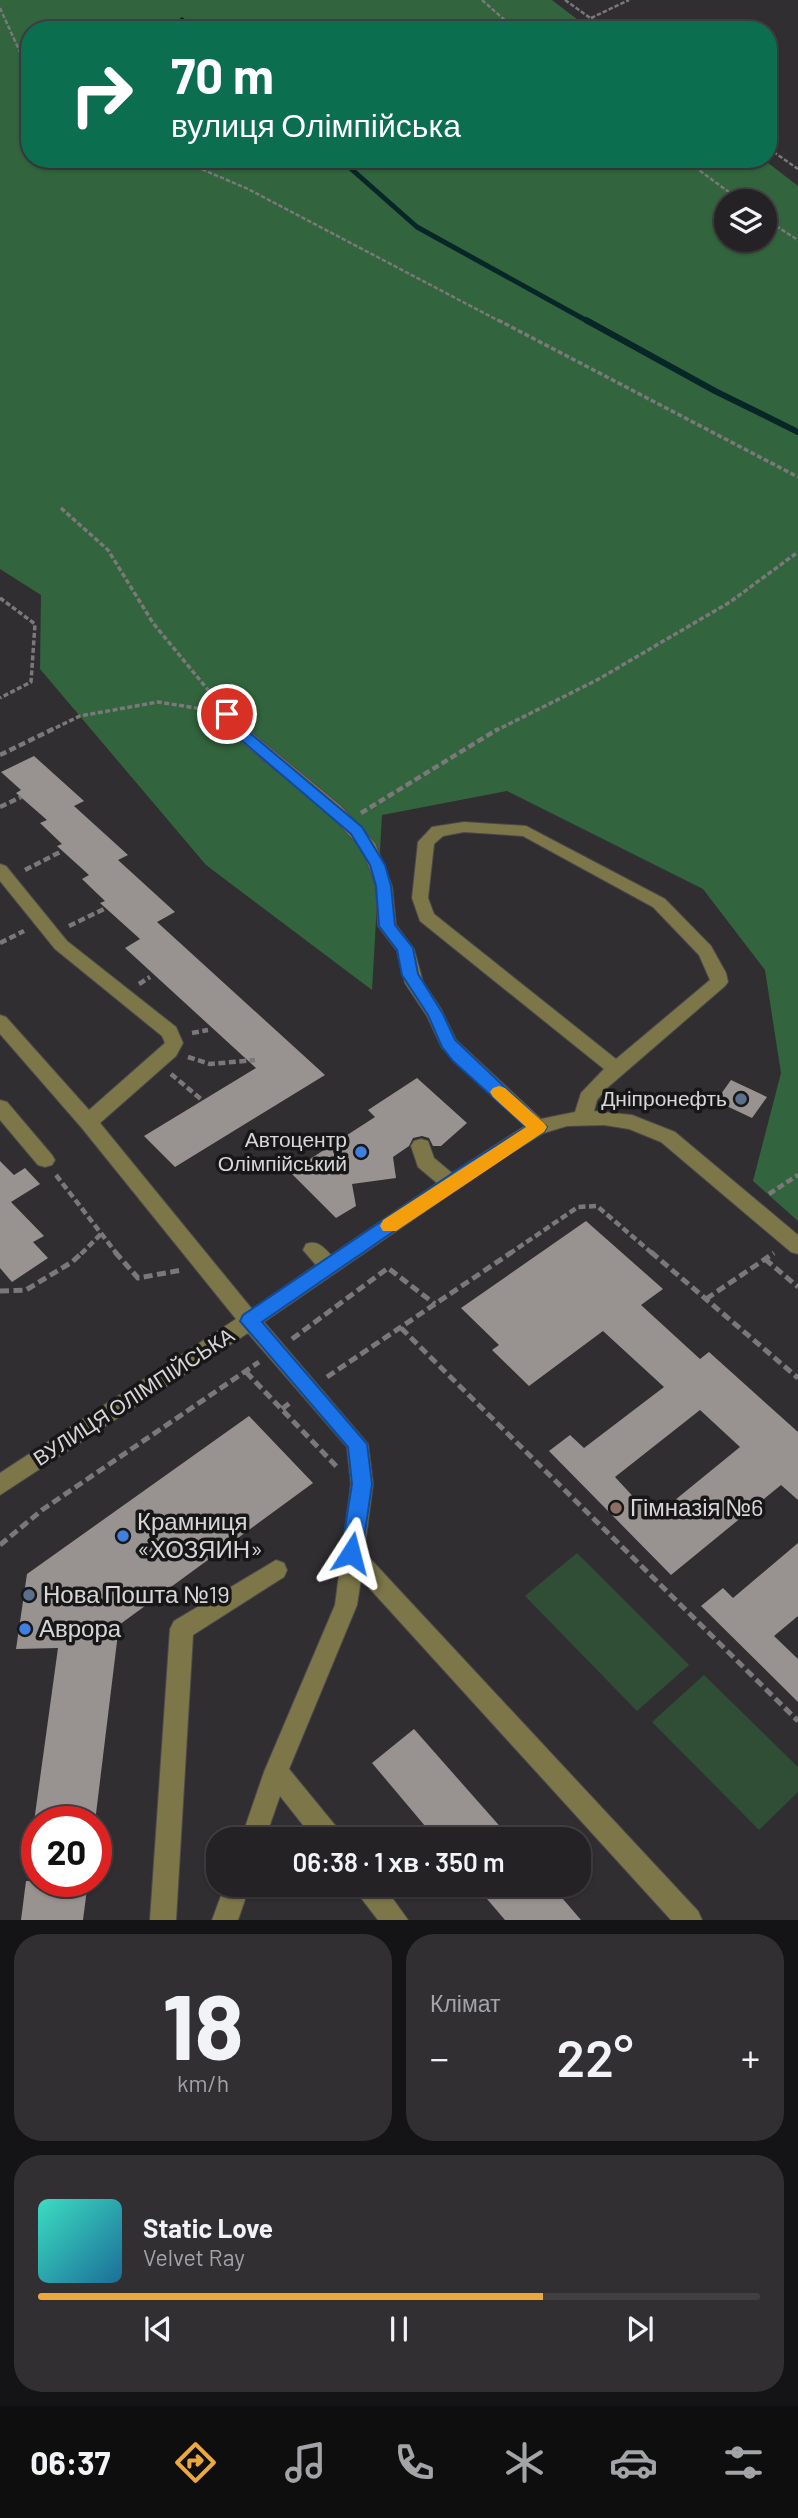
<!DOCTYPE html>
<html lang="uk">
<meta charset="utf-8">
<style>
:root{--surface:#252226;--page:#312f32;--text:#f1f3f6;--muted:#a3a4a7;--line:#423f43;--accent:#eda83b}
body{margin:0;font-family:Barlow,sans-serif;background:var(--page);color:var(--text);height:100vh;display:flex;flex-direction:column;font-size:26px;white-space:nowrap}
*{box-sizing:border-box;margin:0}
p{font-size:23px;color:var(--muted)}
.icon{flex:none;width:38px;height:38px;fill:none;stroke:currentColor;stroke-width:2;stroke-linecap:round;stroke-linejoin:round}
.map{position:relative;height:1920px;overflow:hidden}
.sheet{display:flex;flex-direction:column;gap:14px;padding:14px;background:#141315;flex:1}
.sheet>*{flex:none}
.guide{position:absolute;left:21px;top:21px;width:756px;height:147px;border-radius:28px;box-shadow:0 2px 5px #0004,0 0 0 2px var(--line);background:#0b6e4f;color:#fff;overflow:hidden}
.tools{position:absolute;left:714px;top:189px;display:grid;gap:14px}
.tools a{display:grid;place-items:center;width:63px;height:63px;border-radius:50%;background:var(--surface);box-shadow:0 2px 5px #0004,0 0 0 2px var(--line);font-size:35px}
.speed{position:absolute;left:21px;top:1806px;display:flex;gap:14px;font-size:35px;font-weight:700;text-align:center}
.speed>*{display:grid;place-content:center;width:91px;height:91px;border-radius:50%;background:var(--surface);box-shadow:0 2px 5px #0004,0 0 0 2px var(--line);line-height:1}
.speed .limit{border:10px solid #d22;background:#fff;color:#111}
.pin{position:absolute;display:grid;place-items:center;width:60px;height:60px;color:#fff;margin:-30px;border:4px solid #fff;border-radius:50%;box-shadow:0 2px 7px #0007}
.me{position:absolute;width:77px;margin:-38px;rotate:9deg;stroke-linejoin:round;filter:drop-shadow(0 0 5px #0008)}
.turn{display:flex;align-items:center;gap:24px;height:147px;padding:0 35px;font-size:32px}
.turn .icon{width:91px;height:91px;stroke-width:2.5}
.turn b{display:block;font-size:49px;line-height:60px}
.big{font-size:52px;font-weight:600;line-height:1.1}
.sheet .tile{flex:1;display:flex;flex-direction:column;justify-content:center;gap:10px;min-width:0;padding:0 24px;border-radius:28px;background:var(--page)}
.sheet .dial{align-items:center;gap:0}
.dial b{font-size:91px;line-height:1}
.song{display:flex;align-items:center;gap:21px}
.cover{width:84px;height:84px;border-radius:10px;background:linear-gradient(135deg,hsl(170 70% 55%),hsl(200 70% 35%))}
.played{height:7px;border-radius:4px;background:linear-gradient(90deg,var(--accent) 70%,var(--line) 70%)}
.keys{display:flex;justify-content:space-around;direction:ltr}
.heat{display:flex;justify-content:space-between;align-items:center;font-size:38px;direction:ltr}
.sheet .tiles{flex:1;display:grid;gap:14px;grid-template-columns:1fr 1fr}
.tile:last-child{grid-column:span 2}
.trip{position:absolute;left:206px;top:1827px;width:385px;height:70px;border-radius:28px;background:var(--surface);box-shadow:0 2px 5px #0004,0 0 0 2px var(--line);font-weight:600;line-height:70px;text-align:center}
.tab-bar{display:flex;height:112px;justify-content:space-around;align-items:center;background:#0f0e0f;color:var(--muted)}
.tab-bar .icon{width:49px;height:49px}
.tab-bar .selected{color:var(--accent)}
.tab-bar b{font-size:32px;color:var(--text)}
.map>svg:first-child{display:block}
</style>
<div class="map">
<svg width="798" height="1920" viewBox="0 0 798 1920">
<rect width="100%" height="100%" fill="#312e32"/>
<g fill="#304d35">
<polygon points="577,1553 689,1665 637,1711 525,1596"/>
<polygon points="704,1675 798,1767 798,1792 759,1830 652,1722"/>
</g>
<path fill="#32653d" fill-rule="evenodd" d="M 0,0 L 552,0 L 591,30 L 30,30 L 30,159 L 763,159 L 798,186 L 798,1221 L 753,1181 L 781,1073 L 765,970 L 703,889 L 507,791 L 382,815 L 372,990 L 206,865 L 40,669 L 41,595 L 0,569 ZM 726,201 L 765,201 L 765,240 L 726,240 Z"/>
<g fill="none" stroke-linecap="round" stroke-linejoin="round">
<g stroke="#082527" stroke-width="5">
<polyline points="182,20 193,30"/>
<polyline points="340,159 417,227 589,322"/>
</g>
<polyline stroke="#082527" stroke-width="6" points="586,320 715,391 798,432"/>
</g>
<g fill="#989390" fill-rule="evenodd">
<polygon points="34,756 84,801 74,806 128,855 118,860 175,912 157,922 325,1075 175,1167 144,1136 256,1068 125,948 140,939 100,903 105,901 82,879 89,875 57,846 62,844 40,823 47,820 16,793 21,790 1,772"/>
<polygon points="417,1078 467,1123 441,1146 433,1146 429,1138 422,1136 413,1138 409,1146 393,1157 396,1178 352,1184 356,1206 336,1218 290,1172 375,1117 368,1110"/>
<polygon points="731,1080 767,1097 752,1118 716,1101"/>
<polygon points="0,1161 14,1175 25,1168 40,1184 11,1202 44,1236 33,1242 48,1258 12,1282 0,1268"/>
<path d="M 586,1221 L 663,1289 L 641,1305 L 700,1359 L 709,1352 L 798,1432 L 798,1500 L 781,1485 L 671,1575 L 549,1451 L 570,1435 L 584,1448 L 664,1387 L 603,1331 L 529,1386 L 492,1350 L 499,1345 L 461,1308 ZM 700,1410 L 740,1447 L 653,1518 L 615,1477 Z"/>
<polygon points="249,1416 313,1483 119,1625 95,1822 34,1822 58,1648 16,1649 27,1574"/>
<polygon points="798,1543 798,1616 774,1636 798,1659 798,1702 701,1606 723,1588 733,1598"/>
<polygon points="414,1729 511,1839 436,1839 372,1763"/>
<polygon points="26,1881 88,1881 83,1920 21,1920"/>
<polygon points="475,1885 551,1885 581,1920 505,1920"/>
</g>
<g fill="none" stroke-linecap="round" stroke-linejoin="round">
<g stroke="#4c494d" stroke-width="2">
<g id="minor">
<path d="M 227,709 L 232,711 L 251,732 L 341,806 L 375,843 L 392,886 L 396,925 L 414,949 L 423,982 L 441,1009 L 456,1040 L 541,1119 L 575,1112 L 581,1093 L 604,1069 L 420,921 L 412,898 L 418,842 L 432,827 L 464,822 L 526,826 L 665,899 L 711,946 L 726,973 L 728,982 L 725,986 L 607,1088 L 597,1100 L 594,1111 L 632,1115 L 675,1132 L 798,1235 L 798,1254 L 791,1252 L 661,1142 L 629,1129 L 604,1125 L 567,1126 L 544,1133 L 504,1157 L 264,1322 L 368,1444 L 373,1484 L 364,1552 L 698,1911 L 702,1920 L 671,1920 L 361,1579 L 357,1605 L 289,1769 L 339,1830 L 342,1839 L 314,1839 L 280,1796 L 265,1839 L 241,1839 L 264,1772 L 335,1605 L 351,1484 L 347,1447 L 248,1333 L 0,1495 L 0,1473 L 236,1319 L 81,1127 L 0,1034 L 0,1015 L 6,1017 L 89,1110 L 165,1043 L 162,1036 L 55,949 L 0,881 L 0,864 L 6,866 L 67,941 L 176,1027 L 183,1043 L 176,1056 L 100,1123 L 252,1309 L 316,1265 L 303,1250 L 306,1244 C 318,1240 323,1247 331,1255 L 437,1183 L 418,1167 L 411,1146 L 414,1141 L 421,1139 L 428,1141 L 434,1158 L 452,1173 L 525,1126 L 442,1048 L 427,1016 L 405,983 L 397,951 L 378,926 L 376,886 L 362,849 L 329,814 L 239,740 L 219,714 ZM 464,832 L 523,836 L 653,907 L 699,955 L 710,980 L 616,1059 L 434,914 L 428,898 L 434,844 L 443,836 Z"/>
<polygon points="0,1100 7,1102 52,1155 55,1160 52,1165 45,1167 38,1165 0,1120"/>
<polygon points="276,1560 284,1563 287,1570 284,1577 193,1635 176,1920 150,1920 170,1629 174,1621"/>
<polygon points="225,1885 250,1885 238,1920 212,1920"/>
<polygon points="355,1885 383,1885 408,1920 378,1920 358,1894"/>
</g>
</g>
<g stroke="#7a787b" stroke-width="2.5" stroke-dasharray="4.5 2" stroke-linecap="butt">
<polyline points="482,0 516,30"/>
<polyline points="565,0 607,30"/>
<polyline points="0,8 30,74"/>
<polyline points="591,18 629,0"/>
<polyline points="768,148 798,169"/>
<polyline points="178,159 248,189 501,322"/>
<polyline points="684,159 741,201"/>
<polyline points="765,219 798,240"/>
</g>
<g stroke="#7a787b" stroke-width="3.5" stroke-dasharray="5 2.5" stroke-linecap="butt">
<polyline points="498,320 798,477"/>
<polyline points="61,508 108,550 153,623 218,702"/>
<polyline points="0,598 35,624 31,682 0,698"/>
<polyline points="49,731 80,716 158,702 209,710"/>
<polyline points="495,731 597,680 730,602 798,552"/>
</g>
<g stroke="#7a787b" stroke-width="4.5" stroke-dasharray="7 3.5" stroke-linecap="butt">
<polyline points="0,755 53,729"/>
<polyline points="0,807 21,797"/>
<polyline points="361,813 498,729"/>
<polyline points="25,870 62,851"/>
<polyline points="69,926 106,908"/>
<polyline points="0,943 24,931"/>
<polyline points="139,984 150,977"/>
<polyline points="192,1033 208,1030"/>
<polyline points="188,1057 210,1064 255,1060"/>
<polyline points="171,1074 202,1100"/>
<polyline points="56,1175 117,1254"/>
<polyline points="769,1194 798,1175"/>
<polyline points="81,1254 101,1234"/>
<polyline points="509,1254 578,1207 597,1206 653,1254"/>
</g>
<g stroke="#7a787b" stroke-width="5" stroke-dasharray="9 4.5" stroke-linecap="butt">
<polyline points="115,1252 138,1278 182,1270"/>
<polyline points="651,1252 798,1378"/>
<polyline points="765,1259 798,1287"/>
<polyline points="0,1291 26,1290 72,1262 83,1252"/>
<polyline points="706,1299 774,1253"/>
<polyline points="401,1328 798,1721"/>
<polyline points="292,1339 388,1268 435,1304"/>
<polyline points="246,1372 337,1467"/>
<polyline points="327,1377 512,1252"/>
<polyline points="282,1409 291,1402"/>
<polyline points="0,1545 42,1510 259,1362"/>
</g>
<use href="#minor" fill="#7c7648" fill-rule="evenodd"/>
</g>
<polygon fill="#1a73e8" stroke="#114b97" stroke-width="2" points="227,709 232,711 250,733 362,827 385,865 391,886 395,925 413,948 418,974 443,1014 455,1040 547,1127 544,1132 473,1177 262,1322 367,1444 372,1484 362,1553 359,1559 351,1562 344,1559 341,1553 352,1484 348,1447 240,1321 243,1315 460,1168 526,1127 453,1061 442,1047 428,1015 402,975 397,950 379,926 376,886 370,865 351,834 240,739 220,714"/>
<polygon fill="#f59e0b" points="499,1086 505,1088 544,1123 547,1127 544,1132 396,1231 383,1231 380,1226 383,1220 526,1127 493,1097 490,1092 493,1088"/>
<g fill="#5c6f8a" stroke="#181718" stroke-width="2.5">
<circle cx="741" cy="1099" r="7"/>
<circle cx="29" cy="1595" r="7"/>
</g>
<g fill="#3f7fe0" stroke="#181718" stroke-width="2.5">
<circle cx="361" cy="1152" r="7"/>
<circle cx="123" cy="1536" r="7"/>
<circle cx="25" cy="1629" r="7"/>
</g>
<circle fill="#8d6e63" stroke="#181718" stroke-width="2.5" cx="616" cy="1508" r="7"/>
<g text-anchor="middle" stroke-width="7" stroke-linejoin="round" paint-order="stroke">
<g font-size="21" fill="#d8d6d9" stroke="#181718" text-anchor="end">
<text x="727" y="1106">Дніпронефть</text>
<text x="347" y="1147">Автоцентр<tspan x="347" dy="24">Олімпійський</tspan></text>
</g>
<g font-size="21" fill="#d8d6d9" stroke="#181718">
<text transform="translate(134 1397) rotate(-33)" y="7">ВУЛИЦЯ ОЛІМПІЙСЬКА</text>
</g>
<g font-size="24" fill="#d8d6d9" stroke="#181718" text-anchor="start">
<text x="630" y="1516">Гімназія №6</text>
<text x="137" y="1530">Крамниця<tspan x="137" dy="28">«ХОЗЯИН»</tspan></text>
<text x="43" y="1603">Нова Пошта №19</text>
<text x="39" y="1637">Аврора</text>
</g>
</g>
</svg>
<div class="tools">
<a><svg class="icon" aria-label="layers" viewBox="0 0 24 24"><path d="M12 4l9 5-9 5-9-5zM3 14l9 5 9-5"/></svg></a>
</div>
<div class="speed"><div class="limit">20</div></div>
<div class="pin" style="left:227px;top:714px;background:#d93025"><svg class="icon" aria-label="arrive" viewBox="0 0 24 24"><path d="M6 21V4h12l-3 4 3 4H6"/></svg></div>
<svg class="me" style="left:351px;top:1553px" viewBox="-20 -20 40 40"><path d="M0-17L14 15 0 8-14 15z" fill="#1a73e8" stroke="#fff" stroke-width="4"/></svg>
<div class="trip">06:38 · 1 хв · 350 m</div>
<div class="guide">
<div class="turn"><svg class="icon" aria-label="right" viewBox="0 0 24 24"><path d="M7 20v-9h11M14 6l5 5-5 5"/></svg><div><b>70 m</b>вулиця Олімпійська</div></div>
</div>
</div>
<section class="sheet">
<div class="tiles">
<div class="tile dial"><b>18</b><p>km/h</p></div>
<div class="tile"><p>Клімат</p>
<div class="heat"><a>−</a><b class="big">22°</b><a>+</a></div>
</div>
<div class="tile">
<div class="song"><i class="cover"></i><div><b>Static Love</b><p>Velvet Ray</p></div></div>
<div class="played"></div>
<div class="keys"><svg class="icon" aria-label="previous" viewBox="0 0 24 24"><path d="M18 5L8 12l10 7zM5 5v14"/></svg><svg class="icon" aria-label="pause" viewBox="0 0 24 24"><path d="M8 5v14M16 5v14"/></svg><svg class="icon" aria-label="next" viewBox="0 0 24 24"><path d="M6 5l10 7-10 7zM19 5v14"/></svg></div>
</div>
</div>
</section>
<nav class="tab-bar">
<b>06:37</b>
<svg class="icon selected" aria-label="directions" viewBox="0 0 24 24"><path d="M12 3l9 9-9 9-9-9zM9 14v-3h6M13 9l2 2-2 2"/></svg>
<svg class="icon" aria-label="music" viewBox="0 0 24 24"><path d="M9 18V5l10-2v13"/><circle cx="6" cy="18" r="3"/><circle cx="16" cy="16" r="3"/></svg>
<svg class="icon" aria-label="phone" viewBox="0 0 24 24"><path d="M5 4h4l2 5-3 2q2 4 5 5l2-3 5 2v4C11 20 4 13 5 4z"/></svg>
<svg class="icon" aria-label="climate" viewBox="0 0 24 24"><path d="M12 3v18M4 7l16 10M4 17L20 7"/></svg>
<svg class="icon" aria-label="car" viewBox="0 0 24 24"><path d="M5 17H2v-5l4-1 3-4h7l3 4 3 1v5h-3M9 17h6M6 11h13"/><circle cx="7" cy="17" r="2"/><circle cx="17" cy="17" r="2"/></svg>
<svg class="icon" aria-label="filters" viewBox="0 0 24 24"><path d="M4 7h16M4 17h16"/><circle cx="9" cy="7" r="2"/><circle cx="15" cy="17" r="2"/></svg>
</nav>
